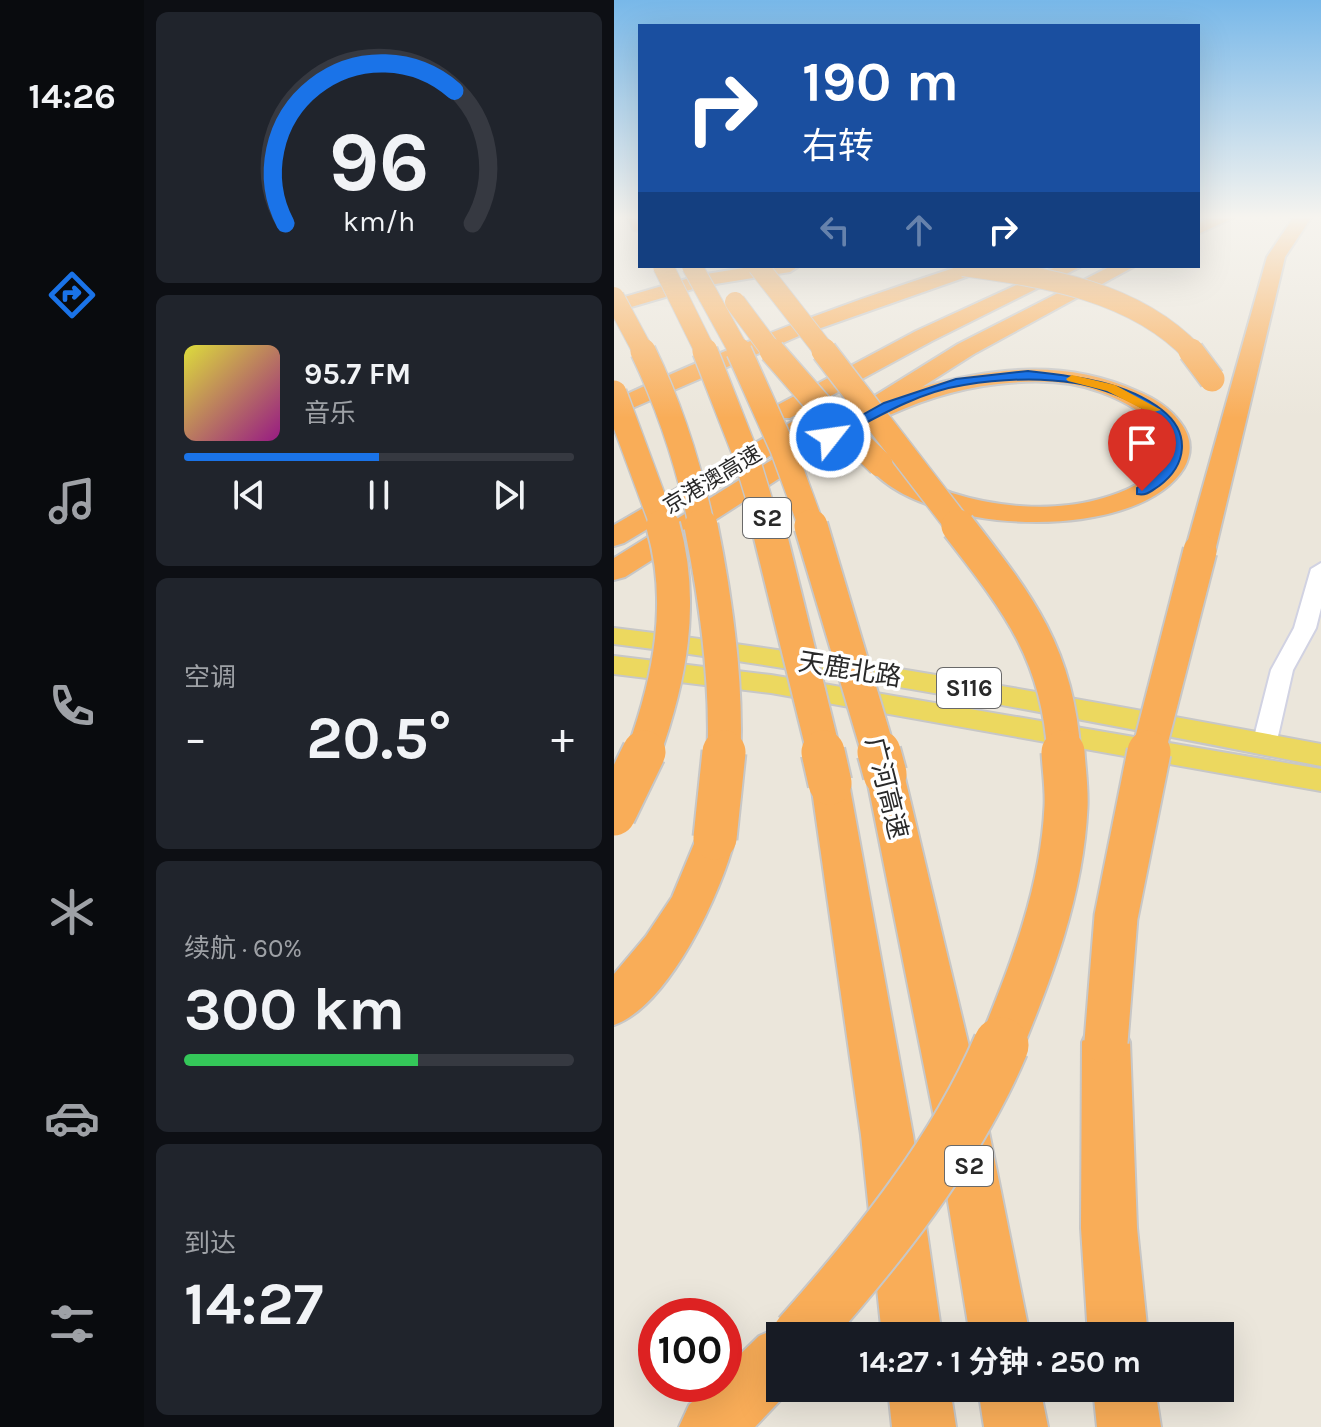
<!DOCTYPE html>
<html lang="zh">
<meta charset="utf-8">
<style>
:root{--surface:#171b24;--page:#20242c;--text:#f1f3f6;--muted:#9ea1a6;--line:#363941;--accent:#1a73e8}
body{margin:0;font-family:Karla,"Noto Sans SC",sans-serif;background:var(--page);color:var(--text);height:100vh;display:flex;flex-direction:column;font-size:30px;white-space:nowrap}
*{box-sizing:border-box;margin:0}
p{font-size:26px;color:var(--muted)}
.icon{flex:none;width:44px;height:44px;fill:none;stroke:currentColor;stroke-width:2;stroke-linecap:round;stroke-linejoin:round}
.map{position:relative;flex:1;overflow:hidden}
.drawer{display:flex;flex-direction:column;gap:12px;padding:12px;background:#0d0f14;width:470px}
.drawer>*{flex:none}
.top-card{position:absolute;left:24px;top:24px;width:562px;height:244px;border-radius:0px;box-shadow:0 8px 32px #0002;background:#1a4fa0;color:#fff;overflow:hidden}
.speed{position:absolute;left:24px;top:1298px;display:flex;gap:16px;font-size:40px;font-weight:700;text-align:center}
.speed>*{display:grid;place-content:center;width:104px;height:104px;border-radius:50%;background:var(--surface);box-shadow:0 8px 32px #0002;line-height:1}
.speed .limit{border:12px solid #d22;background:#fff;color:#111}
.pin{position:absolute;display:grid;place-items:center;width:68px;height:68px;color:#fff;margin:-82px -34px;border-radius:50% 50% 50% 0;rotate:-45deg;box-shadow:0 0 8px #0007}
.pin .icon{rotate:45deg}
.me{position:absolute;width:88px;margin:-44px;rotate:60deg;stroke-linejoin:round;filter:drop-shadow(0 0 6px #0008)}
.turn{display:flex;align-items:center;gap:28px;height:168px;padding:0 32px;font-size:36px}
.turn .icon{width:104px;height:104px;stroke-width:2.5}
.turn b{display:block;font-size:56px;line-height:68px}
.lanes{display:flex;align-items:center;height:76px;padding:0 32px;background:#0003;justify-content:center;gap:40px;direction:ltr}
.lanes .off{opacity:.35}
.big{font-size:60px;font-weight:700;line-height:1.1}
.drawer .widget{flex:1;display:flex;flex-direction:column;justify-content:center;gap:12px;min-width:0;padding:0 28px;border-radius:12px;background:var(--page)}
.drawer .dial{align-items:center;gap:0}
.dial svg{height:208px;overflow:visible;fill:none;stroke:var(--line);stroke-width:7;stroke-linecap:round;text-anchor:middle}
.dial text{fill:var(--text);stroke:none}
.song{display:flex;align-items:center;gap:24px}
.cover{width:96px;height:96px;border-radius:12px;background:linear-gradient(135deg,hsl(60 70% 55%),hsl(310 70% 35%))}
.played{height:8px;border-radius:4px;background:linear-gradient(90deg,var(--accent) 50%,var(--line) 50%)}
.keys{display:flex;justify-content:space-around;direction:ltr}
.heat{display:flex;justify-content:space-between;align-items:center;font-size:44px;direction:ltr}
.charge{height:12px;border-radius:6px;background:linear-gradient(90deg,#34c759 60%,var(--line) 0)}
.trip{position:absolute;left:152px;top:1322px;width:468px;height:80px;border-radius:0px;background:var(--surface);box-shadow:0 8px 32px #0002;font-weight:700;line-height:80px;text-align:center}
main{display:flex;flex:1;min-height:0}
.tabs{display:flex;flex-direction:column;width:144px;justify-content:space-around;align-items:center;background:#090b0e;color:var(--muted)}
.tabs .icon{width:56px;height:56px}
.tabs .active{color:var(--accent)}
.tabs b{font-size:36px;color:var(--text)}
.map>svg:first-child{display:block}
</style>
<main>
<nav class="tabs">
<b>14:26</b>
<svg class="icon active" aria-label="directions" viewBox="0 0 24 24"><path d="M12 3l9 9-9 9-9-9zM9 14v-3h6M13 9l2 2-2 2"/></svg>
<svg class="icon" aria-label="music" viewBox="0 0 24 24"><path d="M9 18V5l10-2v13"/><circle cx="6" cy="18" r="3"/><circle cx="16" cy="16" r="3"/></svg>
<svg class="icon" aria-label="phone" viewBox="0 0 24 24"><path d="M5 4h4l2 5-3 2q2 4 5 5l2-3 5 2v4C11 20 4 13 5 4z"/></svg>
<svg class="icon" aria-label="climate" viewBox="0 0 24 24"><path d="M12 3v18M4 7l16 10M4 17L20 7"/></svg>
<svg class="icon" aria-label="car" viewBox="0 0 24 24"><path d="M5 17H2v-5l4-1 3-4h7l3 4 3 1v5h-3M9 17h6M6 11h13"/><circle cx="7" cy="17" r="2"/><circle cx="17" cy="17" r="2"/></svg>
<svg class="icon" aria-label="filters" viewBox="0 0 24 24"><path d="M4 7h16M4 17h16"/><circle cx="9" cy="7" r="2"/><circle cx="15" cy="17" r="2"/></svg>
</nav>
<section class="drawer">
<div class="widget dial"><svg viewBox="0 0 100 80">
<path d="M14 69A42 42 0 1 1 86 69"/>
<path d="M14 69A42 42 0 0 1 79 18" stroke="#1a73e8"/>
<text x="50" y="56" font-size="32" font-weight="700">96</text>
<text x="50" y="72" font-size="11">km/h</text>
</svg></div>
<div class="widget">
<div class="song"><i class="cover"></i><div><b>95.7 FM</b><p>音乐</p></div></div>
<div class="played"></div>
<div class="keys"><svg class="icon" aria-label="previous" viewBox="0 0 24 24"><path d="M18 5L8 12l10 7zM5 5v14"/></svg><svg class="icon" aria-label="pause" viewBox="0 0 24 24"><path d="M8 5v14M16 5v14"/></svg><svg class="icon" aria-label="next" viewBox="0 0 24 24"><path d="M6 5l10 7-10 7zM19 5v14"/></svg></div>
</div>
<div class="widget"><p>空调</p>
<div class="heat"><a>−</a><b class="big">20.5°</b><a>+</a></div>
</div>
<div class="widget"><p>续航 · 60%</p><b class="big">300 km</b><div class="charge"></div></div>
<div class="widget"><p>到达</p><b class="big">14:27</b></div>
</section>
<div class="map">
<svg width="707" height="1427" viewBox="0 0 707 1427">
<rect width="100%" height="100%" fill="#ebe6db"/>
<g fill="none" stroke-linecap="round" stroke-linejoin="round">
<g stroke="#d1d2e2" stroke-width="4">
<polygon id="minor" points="707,563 707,608 702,628 679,670 662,745 659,751 650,753 641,751 638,745 657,670 680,628 697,569"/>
</g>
<g stroke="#c7c7c7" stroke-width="4">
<g id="major">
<path d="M 0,628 C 238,657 472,700 707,744 L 707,766 C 472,720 238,674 0,644 Z"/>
<polygon points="0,656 157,675 707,769 707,791 157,693 0,674"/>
</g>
</g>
<g stroke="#c7c7c7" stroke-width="4">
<g id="highway">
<polygon points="14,218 26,218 26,231 20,230"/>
<polygon points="595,218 619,218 584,234 584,223"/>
<polygon points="679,218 697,218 671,257 601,551 597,557 586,560 575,557 571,551 653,257"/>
<polygon points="142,266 185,266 176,272 89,286 0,312 0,300 86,275"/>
<path d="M 346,266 L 374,266 L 372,270 L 187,335 L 0,416 L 0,400 C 112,347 228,304 346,266 Z"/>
<polygon points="444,266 466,267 318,341 176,418 158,418 155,413 158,408 302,331"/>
<path d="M 497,266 L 521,266 L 360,354 L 308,387 C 381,367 452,359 523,391 C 540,398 555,407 566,422 C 577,436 579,452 570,468 C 522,546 302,535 253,464 L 257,458 C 278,453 314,485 338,493 C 382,507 436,512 482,500 C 572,477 572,424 486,392 C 455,380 417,380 384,384 C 294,394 223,441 149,489 C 103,519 57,548 11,577 L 0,580 L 0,558 L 344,344 Z"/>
<polygon points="195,415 204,417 207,422 204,427 10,543 0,546 0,525 186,417"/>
<polygon points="271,761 285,765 290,774 373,1122 416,1336 356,1336 321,1122 252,774 257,765"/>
<polygon points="216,769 230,773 235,783 299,1135 328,1336 268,1336 247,1135 197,783 202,773"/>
<path d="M 101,823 L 115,827 L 121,838 C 108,892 55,1006 0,1025 L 0,974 L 32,936 L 58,897 L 87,827 Z"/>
<polygon points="492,1021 509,1027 516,1042 523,1228 534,1336 474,1336 467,1228 468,1042 475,1027"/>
<polygon points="166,1327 188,1336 166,1336 166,1388 178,1388 141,1427 65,1427 75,1405 96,1384 110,1384 110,1370 145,1336"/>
<polygon points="274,1388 336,1388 342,1427 278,1427"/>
<polygon points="364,1388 426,1388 434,1427 370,1427"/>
<polygon points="479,1388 541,1388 547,1427 483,1427"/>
</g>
</g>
<use href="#minor" fill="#fff" fill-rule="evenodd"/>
<use href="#major" fill="#ecd85f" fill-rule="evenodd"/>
<use href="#highway" fill="#f9ad58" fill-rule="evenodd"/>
<g stroke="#c7c7c7" stroke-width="22" stroke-linecap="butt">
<g id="highway-bridge-far4">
<polyline points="49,266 92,353"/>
<polyline points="78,266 126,353"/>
<polyline points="144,266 212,353"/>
<path d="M 349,266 C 430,277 521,291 579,353"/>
<polyline points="0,297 30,353"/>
<polyline points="121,302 159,353"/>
</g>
</g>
<g stroke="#c7c7c7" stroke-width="28" stroke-linecap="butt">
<g id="highway-bridge-far3">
<path d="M 29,351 C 56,407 75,466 88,528"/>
<polyline points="91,351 131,453 154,528"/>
<polyline points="125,351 169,449 198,528"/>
<polyline points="158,351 207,407 266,464"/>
<polyline points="210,351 346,528"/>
<polyline points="577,351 598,379"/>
<polyline points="0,393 50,528"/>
</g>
</g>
<g stroke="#c7c7c7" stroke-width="37" stroke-linecap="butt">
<g id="highway-bridge-far2">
<path d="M 87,526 C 102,600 113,677 110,754"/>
<polyline points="154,526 210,754"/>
<polyline points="197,526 265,754"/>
<path d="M 344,526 C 403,602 444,653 450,754"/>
<path d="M 29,754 C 56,679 71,603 49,526"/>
<polyline points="534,754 586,551"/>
</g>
</g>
<g stroke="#c7c7c7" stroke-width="47" stroke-linecap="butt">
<g id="highway-bridge-far1">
<polyline points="209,752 216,783"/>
<polyline points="265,752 271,774"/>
<polyline points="0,814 30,752"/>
<polyline points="101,838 110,752"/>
<polyline points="492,1042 502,917 535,752"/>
<path d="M 386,1047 C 418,970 448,891 452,807 C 453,789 450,770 449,752"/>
</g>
</g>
<g stroke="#c7c7c7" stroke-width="59" stroke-linecap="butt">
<path id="highway-bridge" d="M 186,1336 C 263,1249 341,1153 387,1045"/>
</g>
<use href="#highway-bridge-far4" stroke="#f9ad58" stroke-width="20"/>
<use href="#highway-bridge-far3" stroke="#f9ad58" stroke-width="25"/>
<use href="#highway-bridge-far2" stroke="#f9ad58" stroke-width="33"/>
<use href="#highway-bridge-far1" stroke="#f9ad58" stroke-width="43"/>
<use href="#highway-bridge" stroke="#f9ad58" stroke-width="55"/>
</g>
<linearGradient id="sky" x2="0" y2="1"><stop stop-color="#78b8e9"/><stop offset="0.52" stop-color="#f6f4ef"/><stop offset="1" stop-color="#f6f4ef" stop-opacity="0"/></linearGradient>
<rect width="707" height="418" fill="url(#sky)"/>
<path fill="#1a73e8" stroke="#114b97" stroke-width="2" d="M 414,371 C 459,376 511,381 548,410 C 577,433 573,465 545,486 C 537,491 533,496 523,494 L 523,488 C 535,480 549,473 554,459 C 572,415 492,388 461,383 C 424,377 387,379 350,385 C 304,392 261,418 220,440 L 209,437 L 270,403 L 342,379 Z"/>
<polygon fill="#f59e0b" points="458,375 501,385 547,410 536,413 493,391 454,381 452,379"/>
<g text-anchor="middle" stroke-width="7" stroke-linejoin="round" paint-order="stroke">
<g font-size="22" fill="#292929" stroke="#fff">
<text transform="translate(98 479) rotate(-31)" y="8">京港澳高速</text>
</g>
<g fill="#fff" stroke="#696969" stroke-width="2">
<rect x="129" y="498" width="48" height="40" rx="6"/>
<rect x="323" y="668" width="64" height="40" rx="6"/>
<rect x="331" y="1146" width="48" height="40" rx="6"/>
</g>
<g font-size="24" font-weight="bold" fill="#292929">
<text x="153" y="526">S2</text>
<text x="355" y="696">S116</text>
<text x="355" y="1174">S2</text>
</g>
<g font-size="26" fill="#292929" stroke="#fff">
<text transform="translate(236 669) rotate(9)" y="9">天鹿北路</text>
<text transform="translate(273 788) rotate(76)" y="9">广河高速</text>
</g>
</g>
</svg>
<div class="speed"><div class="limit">100</div></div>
<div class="pin" style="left:528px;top:491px;background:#d93025"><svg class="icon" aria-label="arrive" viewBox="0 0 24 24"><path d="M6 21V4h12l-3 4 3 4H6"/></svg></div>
<svg class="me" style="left:216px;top:437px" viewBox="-20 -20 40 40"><circle r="17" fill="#1a73e8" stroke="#fff" stroke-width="3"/><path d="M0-11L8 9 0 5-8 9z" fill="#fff"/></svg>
<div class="trip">14:27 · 1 分钟 · 250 m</div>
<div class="top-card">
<div class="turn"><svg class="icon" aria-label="right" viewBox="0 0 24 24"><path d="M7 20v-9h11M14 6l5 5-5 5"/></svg><div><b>190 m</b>右转</div></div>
<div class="lanes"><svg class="icon off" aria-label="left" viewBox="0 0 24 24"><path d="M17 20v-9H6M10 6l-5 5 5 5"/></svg><svg class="icon off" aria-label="ahead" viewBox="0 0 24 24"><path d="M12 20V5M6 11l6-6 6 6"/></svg><svg class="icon" aria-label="right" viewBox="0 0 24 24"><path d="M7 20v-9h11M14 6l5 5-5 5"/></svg></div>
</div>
</div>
</main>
